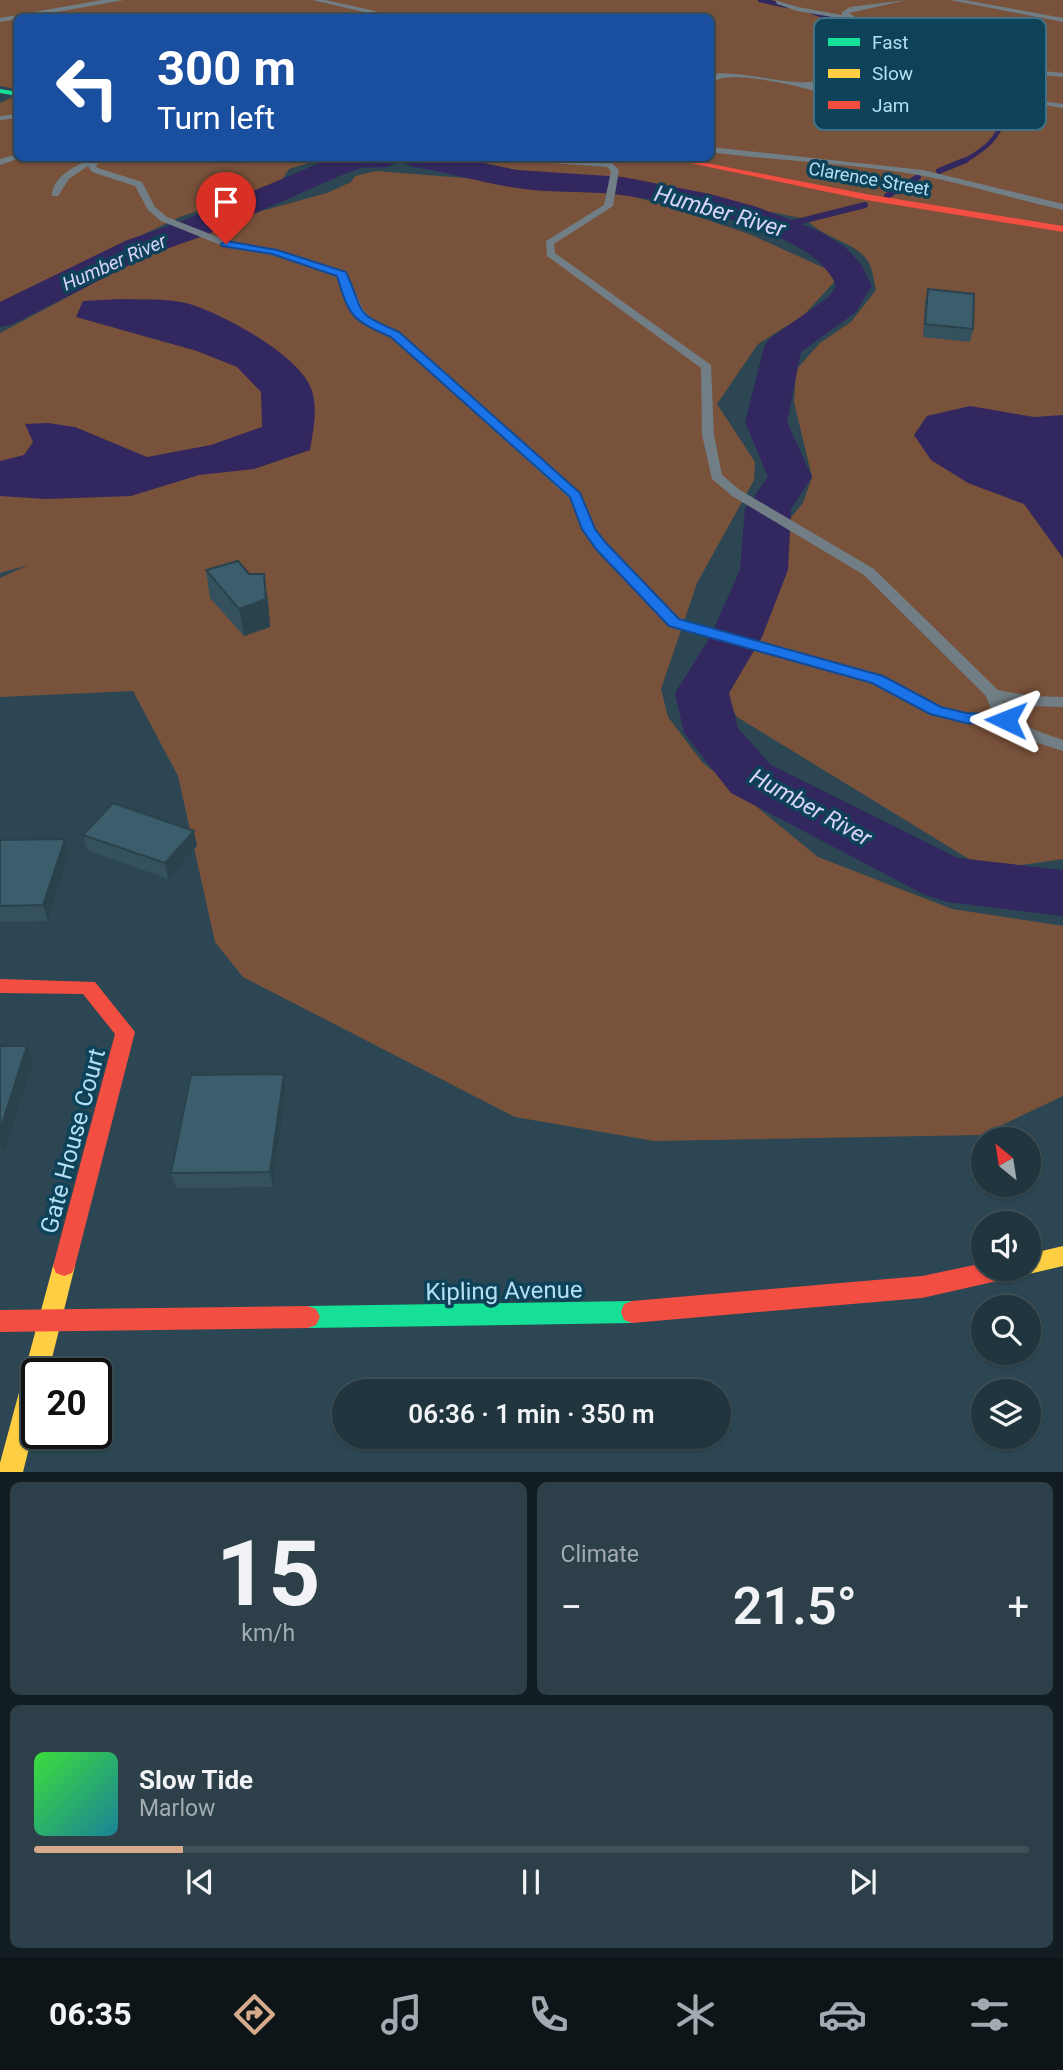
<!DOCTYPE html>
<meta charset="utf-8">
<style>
:root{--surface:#21353e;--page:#2d4049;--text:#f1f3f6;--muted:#a2abb0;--line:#3e5058;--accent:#d6ab8b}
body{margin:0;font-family:Roboto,sans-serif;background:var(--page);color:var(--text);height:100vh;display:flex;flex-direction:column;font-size:26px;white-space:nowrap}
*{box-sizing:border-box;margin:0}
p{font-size:23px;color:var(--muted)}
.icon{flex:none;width:38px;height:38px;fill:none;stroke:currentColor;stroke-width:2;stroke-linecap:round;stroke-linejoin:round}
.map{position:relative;height:1472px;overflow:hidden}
.details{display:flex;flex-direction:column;gap:10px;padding:10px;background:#121d22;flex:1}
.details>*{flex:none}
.hud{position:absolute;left:14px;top:14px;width:700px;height:147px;border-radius:10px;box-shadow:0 2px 5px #0004,0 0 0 2px var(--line);background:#1a4fa0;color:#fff;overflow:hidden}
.needle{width:46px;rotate:330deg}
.controls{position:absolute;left:971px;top:1127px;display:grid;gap:14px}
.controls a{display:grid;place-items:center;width:70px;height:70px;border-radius:50%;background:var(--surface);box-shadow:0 2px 5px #0004,0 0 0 2px var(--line);font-size:35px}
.speed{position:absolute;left:21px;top:1358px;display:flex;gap:14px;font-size:35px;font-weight:700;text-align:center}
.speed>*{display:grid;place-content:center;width:91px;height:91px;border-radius:50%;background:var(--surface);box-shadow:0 2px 5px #0004,0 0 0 2px var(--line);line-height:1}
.speed .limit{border:4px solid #111;border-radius:10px;background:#fff;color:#111}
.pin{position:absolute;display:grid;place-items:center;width:60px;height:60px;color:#fff;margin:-72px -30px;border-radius:50% 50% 50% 0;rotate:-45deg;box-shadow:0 0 7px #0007}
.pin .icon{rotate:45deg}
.me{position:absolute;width:77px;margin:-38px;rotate:272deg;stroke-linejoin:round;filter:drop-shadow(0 0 5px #0008)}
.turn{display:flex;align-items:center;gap:24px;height:147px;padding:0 28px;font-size:32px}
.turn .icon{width:91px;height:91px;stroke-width:2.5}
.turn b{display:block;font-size:49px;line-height:60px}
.big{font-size:52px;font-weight:600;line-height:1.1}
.details .tile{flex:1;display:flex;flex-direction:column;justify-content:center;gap:10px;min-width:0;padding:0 24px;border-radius:10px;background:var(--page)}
.details .dial{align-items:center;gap:0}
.dial b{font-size:91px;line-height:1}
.song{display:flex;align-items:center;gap:21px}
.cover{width:84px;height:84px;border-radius:10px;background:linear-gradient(135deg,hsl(120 70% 55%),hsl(190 70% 35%))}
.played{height:7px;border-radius:4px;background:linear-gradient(90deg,var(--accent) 15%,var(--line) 15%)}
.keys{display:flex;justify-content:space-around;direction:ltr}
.heat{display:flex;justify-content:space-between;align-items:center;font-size:38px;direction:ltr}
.details .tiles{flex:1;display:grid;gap:10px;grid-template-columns:1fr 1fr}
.tile:last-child{grid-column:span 2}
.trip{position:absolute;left:332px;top:1379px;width:399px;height:70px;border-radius:35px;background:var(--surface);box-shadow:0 2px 5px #0004,0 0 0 2px var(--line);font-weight:600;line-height:70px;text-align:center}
.tabs{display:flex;height:112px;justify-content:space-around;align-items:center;background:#0d1519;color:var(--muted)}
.tabs .icon{width:49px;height:49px}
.tabs .current{color:var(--accent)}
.tabs b{font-size:32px;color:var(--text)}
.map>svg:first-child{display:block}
</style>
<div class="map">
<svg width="1063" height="1472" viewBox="0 0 1063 1472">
<rect width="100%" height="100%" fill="#2c4753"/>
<g fill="#79523b">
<path d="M 0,0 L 1063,0 L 1063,859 L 987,870 L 737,717 L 713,676 L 772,540 L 803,503 L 812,477 L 794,402 L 796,370 L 820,343 L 851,322 L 876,290 C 874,282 873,271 869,263 C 858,242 823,239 806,219 L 691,196 L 630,179 L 609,177 L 547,178 L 504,171 L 462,159 L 325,158 L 289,169 L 280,183 L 180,217 L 0,302 L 0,103 L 17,95 L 18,158 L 710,158 L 710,18 L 18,18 L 17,89 L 0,86 Z"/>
<polygon points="376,171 604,189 657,203 749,234 831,271 835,281 804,315 758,344 717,404 755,462 754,480 697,583 661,689 668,717 702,762 818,857 952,909 1063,926 1063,1096 981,1135 654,1141 515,1117 243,977 215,942 178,776 133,691 0,697 0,578 28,565 0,573 0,333 81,290 157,246 229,220 327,193 351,182 355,176"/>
</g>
<g fill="#32275f">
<path d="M 120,299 C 141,300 166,298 186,303 C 220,312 302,356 312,391 C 318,410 313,431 310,450 L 254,469 L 199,475 L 131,496 L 46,499 L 0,496 L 0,461 L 24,455 L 33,442 L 25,424 L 48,423 L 75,427 L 147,457 L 211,445 L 262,427 L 261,392 L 237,367 L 197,351 L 76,317 L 83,301 Z"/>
<polygon points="970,406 1034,417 1063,415 1063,558 1024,504 968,483 931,460 914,435 927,416"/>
</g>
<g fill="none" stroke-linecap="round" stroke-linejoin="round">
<g stroke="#32275f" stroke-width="4.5">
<polyline points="760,0 787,6"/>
<path d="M 812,12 L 862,30 L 871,44 L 983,93 L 1004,115 C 1000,139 983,150 963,162"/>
</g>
<g stroke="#32275f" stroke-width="6">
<polyline points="939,171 966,160"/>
<polyline points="887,196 918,177"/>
<polyline points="781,226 865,205"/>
</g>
<path fill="#32275f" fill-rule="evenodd" d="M 332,158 L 459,158 L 517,170 L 623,177 L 710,194 L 757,207 L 821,232 L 845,247 L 861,264 L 872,286 L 856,312 L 801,352 L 787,422 L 812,477 L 791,509 L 788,570 L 762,637 L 729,693 L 738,728 L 771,765 L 958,858 L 1063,870 L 1063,916 L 947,902 L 925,895 L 731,793 L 684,733 L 675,693 L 710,637 L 740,570 L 745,509 L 768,477 L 745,422 L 764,347 L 769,339 L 829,297 L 836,286 C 817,230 667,200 613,194 C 581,191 549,193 517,188 C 482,183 448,172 413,167 L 400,161 L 387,167 L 361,168 L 342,175 L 206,235 L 149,255 L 13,324 L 0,327 L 0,302 L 125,241 L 182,221 Z"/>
<g fill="#717e85" fill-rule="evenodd">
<polygon points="102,0 124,0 0,22 0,18"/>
<polygon points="312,0 325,0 406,18 391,18"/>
<path d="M 775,0 L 798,7 L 842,15 L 842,12 L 850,7 L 907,0 L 849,13 L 891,41 L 1014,68 L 1063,73 L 1063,77 L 1014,72 L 890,45 L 830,83 L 816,85 L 841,93 L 903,104 L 925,102 L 942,95 L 972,91 L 1063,104 L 1063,108 C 1034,104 1002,96 972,95 C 955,95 942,104 926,106 C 898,111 868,103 841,97 C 812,91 734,66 710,83 L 711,74 C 747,69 793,90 824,79 C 845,72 865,54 884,43 L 850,20 L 797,11 L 777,4 Z"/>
<polygon points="950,0 964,0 1063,18 1063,22"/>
<polygon points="18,114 18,118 0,120 0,116"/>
<path d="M 710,147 L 923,170 L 1063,204 L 1063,210 C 1004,197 946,177 886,170 C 827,162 769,160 710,152 Z"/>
<polygon points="18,154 18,158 21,158 0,165 0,159"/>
<path d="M 93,158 L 102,158 L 96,166 L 98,168 L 142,182 L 155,207 L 167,217 L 228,241 L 277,250 L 346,272 C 366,311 355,312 399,333 L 580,493 L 595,529 L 606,543 L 679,619 L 883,677 L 941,706 L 966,713 L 993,714 L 986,696 L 864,575 L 732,496 L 712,479 L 702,435 L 701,368 L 547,256 L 546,241 L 604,205 L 611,171 L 607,167 L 526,161 L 522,158 L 612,163 L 619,170 L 613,206 L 554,244 L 555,253 L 711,365 L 714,435 L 722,475 L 740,490 L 874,569 L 998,690 L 1031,696 L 1063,697 L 1063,707 L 1031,706 L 1003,701 C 1012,725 1040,732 1063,740 L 1063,751 L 1022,738 L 1004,725 L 966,723 L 931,714 L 873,683 L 669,625 L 596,549 L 582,529 L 569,498 L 391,337 C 354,319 352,314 338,276 L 272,255 L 223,246 L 161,221 L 148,210 L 135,186 L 92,172 L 88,166 L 69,179 L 58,196 L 52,196 C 52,176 77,165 93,158 Z"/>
</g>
<g fill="#16e098" fill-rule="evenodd">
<polygon points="0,89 18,92 18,96 0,93"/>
<polygon points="632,1301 640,1304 643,1312 640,1320 632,1323 308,1328 300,1325 296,1317 300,1309 308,1306"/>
</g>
<g fill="#ffcf43" fill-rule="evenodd">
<polygon points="1063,1246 1063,1266 1029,1274 1021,1271 1020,1269 1029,1269 1029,1254"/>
<polygon points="64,1256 72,1259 75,1266 48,1374 37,1374 37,1416 23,1472 0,1472 0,1463 53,1266 56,1259"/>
</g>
<g fill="#f24e42" fill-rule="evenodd">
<polygon points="666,158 680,158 866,194 1063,226 1063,232 866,200"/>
<polygon points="0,979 95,982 135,1032 75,1266 72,1273 64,1276 56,1273 53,1266 115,1034 83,994 0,993"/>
<polygon points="984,1263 984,1269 1017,1269 1014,1276 1006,1279 922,1298 632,1323 624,1320 621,1312 624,1304 632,1301 922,1276"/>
<polygon points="308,1306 316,1309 320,1317 316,1325 308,1328 0,1332 0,1310"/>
</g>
</g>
<g fill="#34515d">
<polygon points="928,289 973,329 970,342 923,337 925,302"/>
<polygon points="206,570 268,601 270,627 244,636 210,598"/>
<polygon points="83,835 197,846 168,879 87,850"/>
<polygon points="0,840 69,854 48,921 0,922"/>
<polygon points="284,1074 286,1090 273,1187 176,1188 171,1173"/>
</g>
<g fill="#2a424c">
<polygon points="264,574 268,601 270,627 244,636 239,609"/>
<polygon points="194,831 197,846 168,879 165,863"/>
<polygon points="65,839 69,854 48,921 43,905"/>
<polygon points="27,1046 33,1061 4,1154 0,1146 0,1130"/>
<polygon points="284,1074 286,1090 273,1187 270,1172"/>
</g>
<g fill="#3c5e6c" stroke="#2a424c" stroke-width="2">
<polygon points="928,289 974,294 973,329 925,324"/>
<polygon points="238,561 249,574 264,574 266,599 239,609 206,570"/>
<polygon points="113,803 194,831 165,863 83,835"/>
<polygon points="65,839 43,905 0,906 0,840"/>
<polygon points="0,1046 27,1046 0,1130"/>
<polygon points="284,1074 270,1172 171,1173 191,1075"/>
</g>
<path fill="#1a73e8" stroke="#114b97" stroke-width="2" d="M 226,241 L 277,250 L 346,272 C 366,315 351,311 399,332 L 580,493 L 595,529 L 606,543 L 679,619 L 883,676 L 941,707 L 966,713 L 1006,715 L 1014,720 L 1006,725 L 966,723 L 930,714 L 872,683 L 669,626 L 596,549 L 582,529 L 570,497 L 391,337 C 351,319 350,318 337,276 L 272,254 L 222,246 L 221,244 Z"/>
<g text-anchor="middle" stroke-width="7" stroke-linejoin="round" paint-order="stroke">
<g font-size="18" fill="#b5dff5" stroke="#0e4258">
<text transform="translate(869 179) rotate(10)" y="6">Clarence Street</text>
</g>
<g font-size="19" font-style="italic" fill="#d8d3fa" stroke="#0e4258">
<text transform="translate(114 262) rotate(-24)" y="7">Humber River</text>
</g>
<g font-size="23" font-style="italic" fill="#d8d3fa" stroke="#0e4258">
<text transform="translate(720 211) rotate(16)" y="8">Humber River</text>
<text transform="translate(811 807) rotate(29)" y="8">Humber River</text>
</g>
<g font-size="24" fill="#b5dff5" stroke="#0e4258">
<text transform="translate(73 1141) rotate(-75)" y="8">Gate House Court</text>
<text transform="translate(504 1291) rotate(-1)" y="8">Kipling Avenue</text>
</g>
</g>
<rect x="814" y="18" width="232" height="112" rx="10" fill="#0e4258" stroke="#407187" stroke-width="2"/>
<rect x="828" y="38" width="32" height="8" fill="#16e098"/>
<rect x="828" y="69" width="32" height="9" fill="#ffcf43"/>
<rect x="828" y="101" width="32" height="8" fill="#f24e42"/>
<g font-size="19" fill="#b5dff5">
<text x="872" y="49">Fast</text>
<text x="872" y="80">Slow</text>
<text x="872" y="112">Jam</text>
</g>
</svg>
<div class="controls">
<a><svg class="needle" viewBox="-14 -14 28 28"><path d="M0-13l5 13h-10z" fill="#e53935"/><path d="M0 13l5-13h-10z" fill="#a2abb0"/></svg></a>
<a><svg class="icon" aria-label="sound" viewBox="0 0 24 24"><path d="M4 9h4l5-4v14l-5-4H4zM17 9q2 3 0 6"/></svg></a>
<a><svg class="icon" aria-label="search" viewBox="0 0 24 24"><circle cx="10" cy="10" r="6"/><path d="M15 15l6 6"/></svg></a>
<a><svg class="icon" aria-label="layers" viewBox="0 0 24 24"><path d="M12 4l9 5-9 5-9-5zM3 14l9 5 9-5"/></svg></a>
</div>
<div class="speed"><div class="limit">20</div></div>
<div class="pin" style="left:226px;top:244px;background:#d93025"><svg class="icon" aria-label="arrive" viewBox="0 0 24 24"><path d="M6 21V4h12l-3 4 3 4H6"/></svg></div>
<svg class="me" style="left:1006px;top:720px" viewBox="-20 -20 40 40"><path d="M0-17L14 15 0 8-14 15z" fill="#1a73e8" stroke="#fff" stroke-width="4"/></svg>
<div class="trip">06:36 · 1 min · 350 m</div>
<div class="hud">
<div class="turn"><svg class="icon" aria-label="left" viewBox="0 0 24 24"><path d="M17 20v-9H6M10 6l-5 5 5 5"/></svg><div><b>300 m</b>Turn left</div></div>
</div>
</div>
<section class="details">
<div class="tiles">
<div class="tile dial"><b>15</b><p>km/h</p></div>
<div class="tile"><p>Climate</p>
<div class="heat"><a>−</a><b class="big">21.5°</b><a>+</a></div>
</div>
<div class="tile">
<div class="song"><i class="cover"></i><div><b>Slow Tide</b><p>Marlow</p></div></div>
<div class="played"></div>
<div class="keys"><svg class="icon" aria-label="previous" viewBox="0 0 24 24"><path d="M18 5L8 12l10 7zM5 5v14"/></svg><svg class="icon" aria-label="pause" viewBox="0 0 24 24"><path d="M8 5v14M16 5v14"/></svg><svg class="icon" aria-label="next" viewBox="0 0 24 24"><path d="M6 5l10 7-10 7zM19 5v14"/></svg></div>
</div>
</div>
</section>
<nav class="tabs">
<b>06:35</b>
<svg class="icon current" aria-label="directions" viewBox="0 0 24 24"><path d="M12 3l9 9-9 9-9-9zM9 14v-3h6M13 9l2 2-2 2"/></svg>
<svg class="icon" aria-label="music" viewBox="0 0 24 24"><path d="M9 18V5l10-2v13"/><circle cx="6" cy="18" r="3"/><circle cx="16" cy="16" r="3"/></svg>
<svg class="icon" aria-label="phone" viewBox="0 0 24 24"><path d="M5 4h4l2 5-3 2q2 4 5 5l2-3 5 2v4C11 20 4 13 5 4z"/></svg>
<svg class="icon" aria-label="climate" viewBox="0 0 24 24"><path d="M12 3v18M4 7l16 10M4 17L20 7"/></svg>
<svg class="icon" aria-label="car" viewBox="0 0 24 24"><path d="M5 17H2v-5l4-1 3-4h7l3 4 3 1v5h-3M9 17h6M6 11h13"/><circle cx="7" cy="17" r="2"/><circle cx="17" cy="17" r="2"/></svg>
<svg class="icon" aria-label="filters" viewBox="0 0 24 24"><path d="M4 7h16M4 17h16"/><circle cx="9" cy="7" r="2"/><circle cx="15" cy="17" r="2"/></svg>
</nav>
